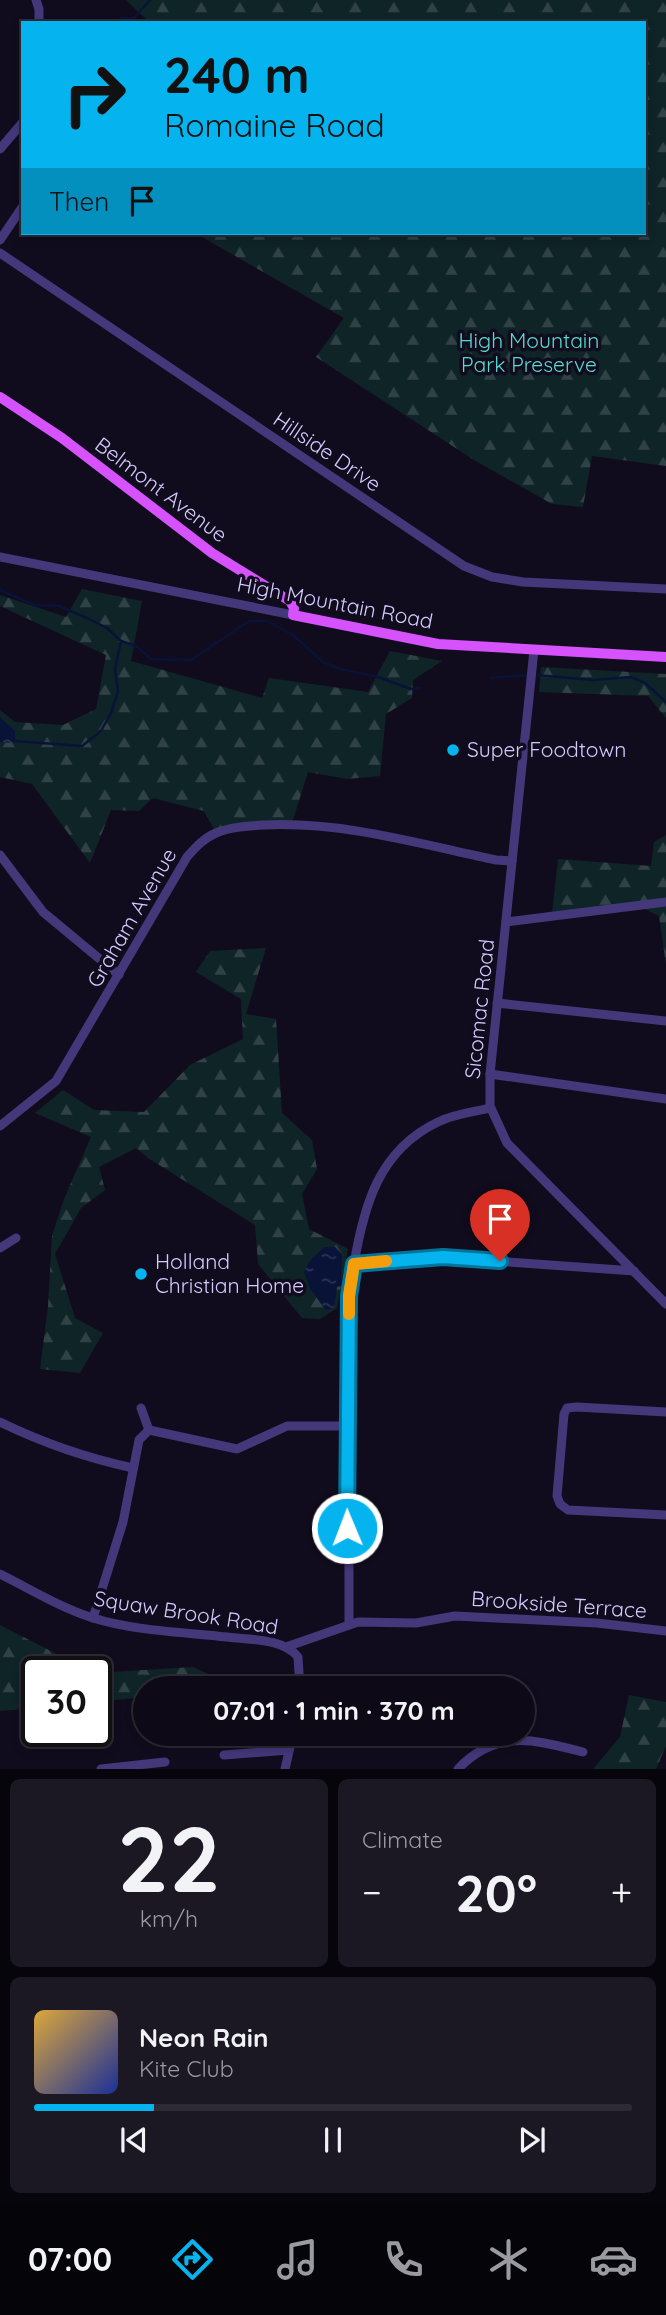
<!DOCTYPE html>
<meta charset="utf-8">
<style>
:root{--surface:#0d0916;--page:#1b1723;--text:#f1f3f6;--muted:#9a9aa1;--line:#2d2a35;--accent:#05b4ee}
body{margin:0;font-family:Quicksand,sans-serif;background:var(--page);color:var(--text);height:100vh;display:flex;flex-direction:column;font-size:26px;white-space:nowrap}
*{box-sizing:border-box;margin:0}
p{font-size:23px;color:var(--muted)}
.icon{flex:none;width:38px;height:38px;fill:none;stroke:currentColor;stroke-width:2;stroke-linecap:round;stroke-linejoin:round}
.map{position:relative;height:1769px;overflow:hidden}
.drawer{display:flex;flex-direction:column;gap:10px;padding:10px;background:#07050c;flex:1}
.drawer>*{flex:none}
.banner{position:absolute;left:21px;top:21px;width:625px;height:214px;border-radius:0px;box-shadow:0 4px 10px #0003,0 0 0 2px var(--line);background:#05b4ee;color:#111;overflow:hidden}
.speed{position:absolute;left:21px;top:1656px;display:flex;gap:14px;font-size:35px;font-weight:700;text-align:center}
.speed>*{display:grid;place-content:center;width:91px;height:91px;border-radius:50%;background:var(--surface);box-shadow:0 4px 10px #0003,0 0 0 2px var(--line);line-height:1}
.speed .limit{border:4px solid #111;border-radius:10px;background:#fff;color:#111}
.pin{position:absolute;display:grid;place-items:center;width:60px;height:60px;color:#fff;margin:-72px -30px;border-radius:50% 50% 50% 0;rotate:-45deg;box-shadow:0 0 7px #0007}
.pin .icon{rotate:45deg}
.me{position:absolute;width:77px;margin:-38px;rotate:359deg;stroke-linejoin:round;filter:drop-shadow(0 0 5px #0008)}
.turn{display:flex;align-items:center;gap:24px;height:147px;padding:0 28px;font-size:32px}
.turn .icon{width:91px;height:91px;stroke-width:2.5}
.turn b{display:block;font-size:49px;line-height:60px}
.then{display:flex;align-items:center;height:66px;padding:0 28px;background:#0003;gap:14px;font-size:26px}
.big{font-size:52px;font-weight:700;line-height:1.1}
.drawer .tile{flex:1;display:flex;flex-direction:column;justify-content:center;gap:10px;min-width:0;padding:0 24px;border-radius:10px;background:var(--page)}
.drawer .dial{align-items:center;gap:0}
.dial b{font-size:91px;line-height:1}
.song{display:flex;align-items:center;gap:21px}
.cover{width:84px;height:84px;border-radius:10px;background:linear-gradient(135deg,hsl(40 70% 55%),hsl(230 70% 35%))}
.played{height:7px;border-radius:4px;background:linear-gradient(90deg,var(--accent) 20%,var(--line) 20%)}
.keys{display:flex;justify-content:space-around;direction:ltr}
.heat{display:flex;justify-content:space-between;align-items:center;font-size:38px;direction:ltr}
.drawer .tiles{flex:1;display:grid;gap:10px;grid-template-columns:1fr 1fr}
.tile:last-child{grid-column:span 2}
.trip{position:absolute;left:133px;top:1676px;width:402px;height:70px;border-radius:35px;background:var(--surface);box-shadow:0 4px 10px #0003,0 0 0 2px var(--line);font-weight:700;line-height:70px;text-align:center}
.tab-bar{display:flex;height:112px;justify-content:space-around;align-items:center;background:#050409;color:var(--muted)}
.tab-bar .icon{width:49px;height:49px}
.tab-bar .on{color:var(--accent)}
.tab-bar b{font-size:32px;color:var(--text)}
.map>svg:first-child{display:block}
</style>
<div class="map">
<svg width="666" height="1769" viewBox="0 0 666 1769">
<defs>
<pattern id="forest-firs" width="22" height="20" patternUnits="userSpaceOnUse" patternTransform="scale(1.75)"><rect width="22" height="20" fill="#0f2427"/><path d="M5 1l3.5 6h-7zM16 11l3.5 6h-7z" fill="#314247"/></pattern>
<pattern id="water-ripples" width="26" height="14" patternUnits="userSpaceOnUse" patternTransform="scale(1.75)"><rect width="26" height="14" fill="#091338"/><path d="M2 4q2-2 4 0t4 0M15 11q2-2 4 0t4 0" fill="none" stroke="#2c3456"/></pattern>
</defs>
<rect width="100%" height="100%" fill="#110c1d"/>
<g fill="url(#forest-firs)">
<polygon points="126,0 666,0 666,466 592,456 583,507 552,504 474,460 316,357 344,318 195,233 644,233 644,23 150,23"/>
<polygon points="82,589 142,601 131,661 262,698 269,678 368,692 390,651 442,661 413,680 412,698 386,714 380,776 347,779 308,772 291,826 215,831 204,811 153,798 139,811 111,810 90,863 32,784 0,777 0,710 15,722 63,725 96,709 106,655 0,606 0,595 66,617"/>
<polygon points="541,667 666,674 666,718 648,696 539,692"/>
<polygon points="666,835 666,965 659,916 639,906 552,914 558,859 651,866 654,842"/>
<polygon points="266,948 246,1014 276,1019 282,1113 312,1140 317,1169 302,1194 309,1229 348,1249 337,1308 320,1319 302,1318 258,1264 255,1225 148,1158 136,1148 99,1167 105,1190 81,1208 55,1254 75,1318 103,1333 80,1373 40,1369 48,1306 52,1236 64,1199 91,1137 35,1113 63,1090 94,1110 144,1112 190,1065 243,1039 241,999 196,972 210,951"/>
<polygon points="0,1625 90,1671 37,1671 37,1708 0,1711"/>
<polygon points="193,1667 237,1687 145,1689 145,1697 96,1702 96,1673"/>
<polygon points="629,1695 666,1702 666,1746 656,1769 593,1769 620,1737"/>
</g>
<g fill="url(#water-ripples)">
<polygon points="0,717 15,731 15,743 0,742"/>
<polygon points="324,1247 335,1247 342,1254 341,1278 344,1282 343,1285 337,1287 334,1308 326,1310 310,1289 304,1272 309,1262"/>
</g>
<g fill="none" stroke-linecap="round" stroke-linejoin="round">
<g stroke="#091338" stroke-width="2.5">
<polyline points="112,23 122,18 133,19 150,0"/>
<polyline points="0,590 35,605 59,606 87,618 107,628 121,641 136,646 151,659 191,660 249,621 267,621 293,635 323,662 340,669 378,677 411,689 420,688"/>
<polyline points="535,675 593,680 631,677 645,683 666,702"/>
<polyline points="490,678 528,675"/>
<polyline points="14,741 82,746 101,731 111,713 118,691 115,669 121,641"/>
</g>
<g stroke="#44387b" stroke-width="9">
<polyline points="36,0 39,9 39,23"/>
<polyline points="0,149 23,122"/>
<polyline points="0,240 23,206"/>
<polyline points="0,253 464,566 492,577 523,582 666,589"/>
<polyline points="0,557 293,615"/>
<polyline points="534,650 490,1074 490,1106 507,1143 666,1304"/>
<polyline points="0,855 43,912 119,975"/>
<polyline points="506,922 666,902"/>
<polyline points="497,1003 666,1021"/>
<polyline points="490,1074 666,1099"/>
<path d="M 0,1126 L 56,1081 L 187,857 C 196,847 204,838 216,833 C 231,827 248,826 264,825 C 342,821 420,844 496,860 L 512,861"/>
<polyline points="0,1248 16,1238"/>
<path d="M 354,1264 C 364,1205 379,1150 438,1122 C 454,1114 474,1112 490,1108"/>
<polyline points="666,1412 577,1407 567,1408 564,1414 557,1496 560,1504 568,1510 666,1515"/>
<path d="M 0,1422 C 43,1443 87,1458 133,1468"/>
<polyline points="149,1430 237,1449 287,1426 347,1426"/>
<path d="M 0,1574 C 30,1589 61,1608 93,1618 C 135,1631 183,1632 227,1637 C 250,1640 283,1638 298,1657 L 300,1689"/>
<polyline points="93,1618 123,1522 139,1440 149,1430 141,1408"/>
<polyline points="349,1625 349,1296 354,1264 454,1258 634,1271"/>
<polyline points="286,1647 358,1622 416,1623 455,1616 597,1623 666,1631"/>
<polyline points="224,1755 289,1750"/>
<polyline points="101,1769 165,1762"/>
<polyline points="285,1769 293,1734"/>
<path d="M 458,1769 C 497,1728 535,1740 583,1752"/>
</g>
<polyline stroke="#d552fc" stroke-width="10" points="0,397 62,438 212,553 290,601 294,608 293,615 438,644 666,657"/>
</g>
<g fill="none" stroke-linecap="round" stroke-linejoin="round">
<g stroke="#03759b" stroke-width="18">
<polyline id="route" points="347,1528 349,1296 354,1264 443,1257 500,1261"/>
</g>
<use href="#route" stroke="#05b4ee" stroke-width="12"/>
<polyline stroke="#f59e0b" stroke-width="12" points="349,1314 349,1296 354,1264 386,1261"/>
</g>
<g fill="#05b4ee" stroke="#110c1d" stroke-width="2.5">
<circle cx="453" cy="750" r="7"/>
<circle cx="141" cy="1274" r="7"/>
</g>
<g text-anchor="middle" stroke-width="7" stroke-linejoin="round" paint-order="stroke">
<g font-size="21" fill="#57dbce" stroke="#110c1d">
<text x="529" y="348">High Mountain<tspan x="529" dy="24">Park Preserve</tspan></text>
</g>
<g font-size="21" fill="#d7c9fe" stroke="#110c1d">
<text transform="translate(327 452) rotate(34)" y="7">Hillside Drive</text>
<text transform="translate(161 490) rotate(37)" y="7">Belmont Avenue</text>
<text transform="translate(335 603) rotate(11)" y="7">High Mountain Road</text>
<text transform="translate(132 918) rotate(-60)" y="7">Graham Avenue</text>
<text transform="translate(480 1009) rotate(-84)" y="7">Sicomac Road</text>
<text transform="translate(559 1605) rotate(4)" y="7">Brookside Terrace</text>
<text transform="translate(186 1613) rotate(9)" y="7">Squaw Brook Road</text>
</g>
<g font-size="21" fill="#d7c9fe" stroke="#110c1d" text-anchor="start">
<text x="467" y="757">Super Foodtown</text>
<text x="155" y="1269">Holland<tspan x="155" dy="24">Christian Home</tspan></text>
</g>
</g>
</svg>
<div class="speed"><div class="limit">30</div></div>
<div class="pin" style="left:500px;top:1261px;background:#d93025"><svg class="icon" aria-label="arrive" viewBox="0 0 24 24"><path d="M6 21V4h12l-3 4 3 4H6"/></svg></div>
<svg class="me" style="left:347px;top:1528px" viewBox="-20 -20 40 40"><circle r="17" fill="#05b4ee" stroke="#fff" stroke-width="3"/><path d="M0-11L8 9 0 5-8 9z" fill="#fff"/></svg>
<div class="trip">07:01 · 1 min · 370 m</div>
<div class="banner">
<div class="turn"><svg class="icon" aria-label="right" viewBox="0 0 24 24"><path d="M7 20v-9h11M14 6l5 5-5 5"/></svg><div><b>240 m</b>Romaine Road</div></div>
<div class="then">Then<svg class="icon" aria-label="arrive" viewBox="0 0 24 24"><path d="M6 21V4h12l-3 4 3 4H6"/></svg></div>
</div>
</div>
<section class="drawer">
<div class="tiles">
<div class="tile dial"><b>22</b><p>km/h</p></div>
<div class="tile"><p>Climate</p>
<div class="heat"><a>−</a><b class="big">20°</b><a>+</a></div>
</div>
<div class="tile">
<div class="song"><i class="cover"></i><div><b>Neon Rain</b><p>Kite Club</p></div></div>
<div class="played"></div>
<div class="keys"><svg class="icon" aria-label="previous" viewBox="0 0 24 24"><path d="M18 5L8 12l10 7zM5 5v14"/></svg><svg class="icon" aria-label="pause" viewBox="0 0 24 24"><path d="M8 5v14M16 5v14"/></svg><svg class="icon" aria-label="next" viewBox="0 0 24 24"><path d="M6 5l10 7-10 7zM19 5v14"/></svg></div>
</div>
</div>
</section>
<nav class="tab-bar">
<b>07:00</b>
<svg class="icon on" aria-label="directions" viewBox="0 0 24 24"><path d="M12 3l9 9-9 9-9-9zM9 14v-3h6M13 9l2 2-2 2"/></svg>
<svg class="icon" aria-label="music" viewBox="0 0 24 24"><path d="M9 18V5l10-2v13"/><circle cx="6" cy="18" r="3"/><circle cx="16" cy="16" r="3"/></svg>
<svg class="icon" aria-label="phone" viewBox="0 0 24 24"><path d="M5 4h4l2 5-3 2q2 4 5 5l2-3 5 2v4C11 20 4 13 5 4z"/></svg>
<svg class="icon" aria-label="climate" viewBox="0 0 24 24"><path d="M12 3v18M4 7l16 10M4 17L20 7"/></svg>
<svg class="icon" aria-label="car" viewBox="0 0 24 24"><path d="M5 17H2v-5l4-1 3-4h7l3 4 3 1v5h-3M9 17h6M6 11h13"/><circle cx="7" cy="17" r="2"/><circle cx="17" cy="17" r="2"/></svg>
</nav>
